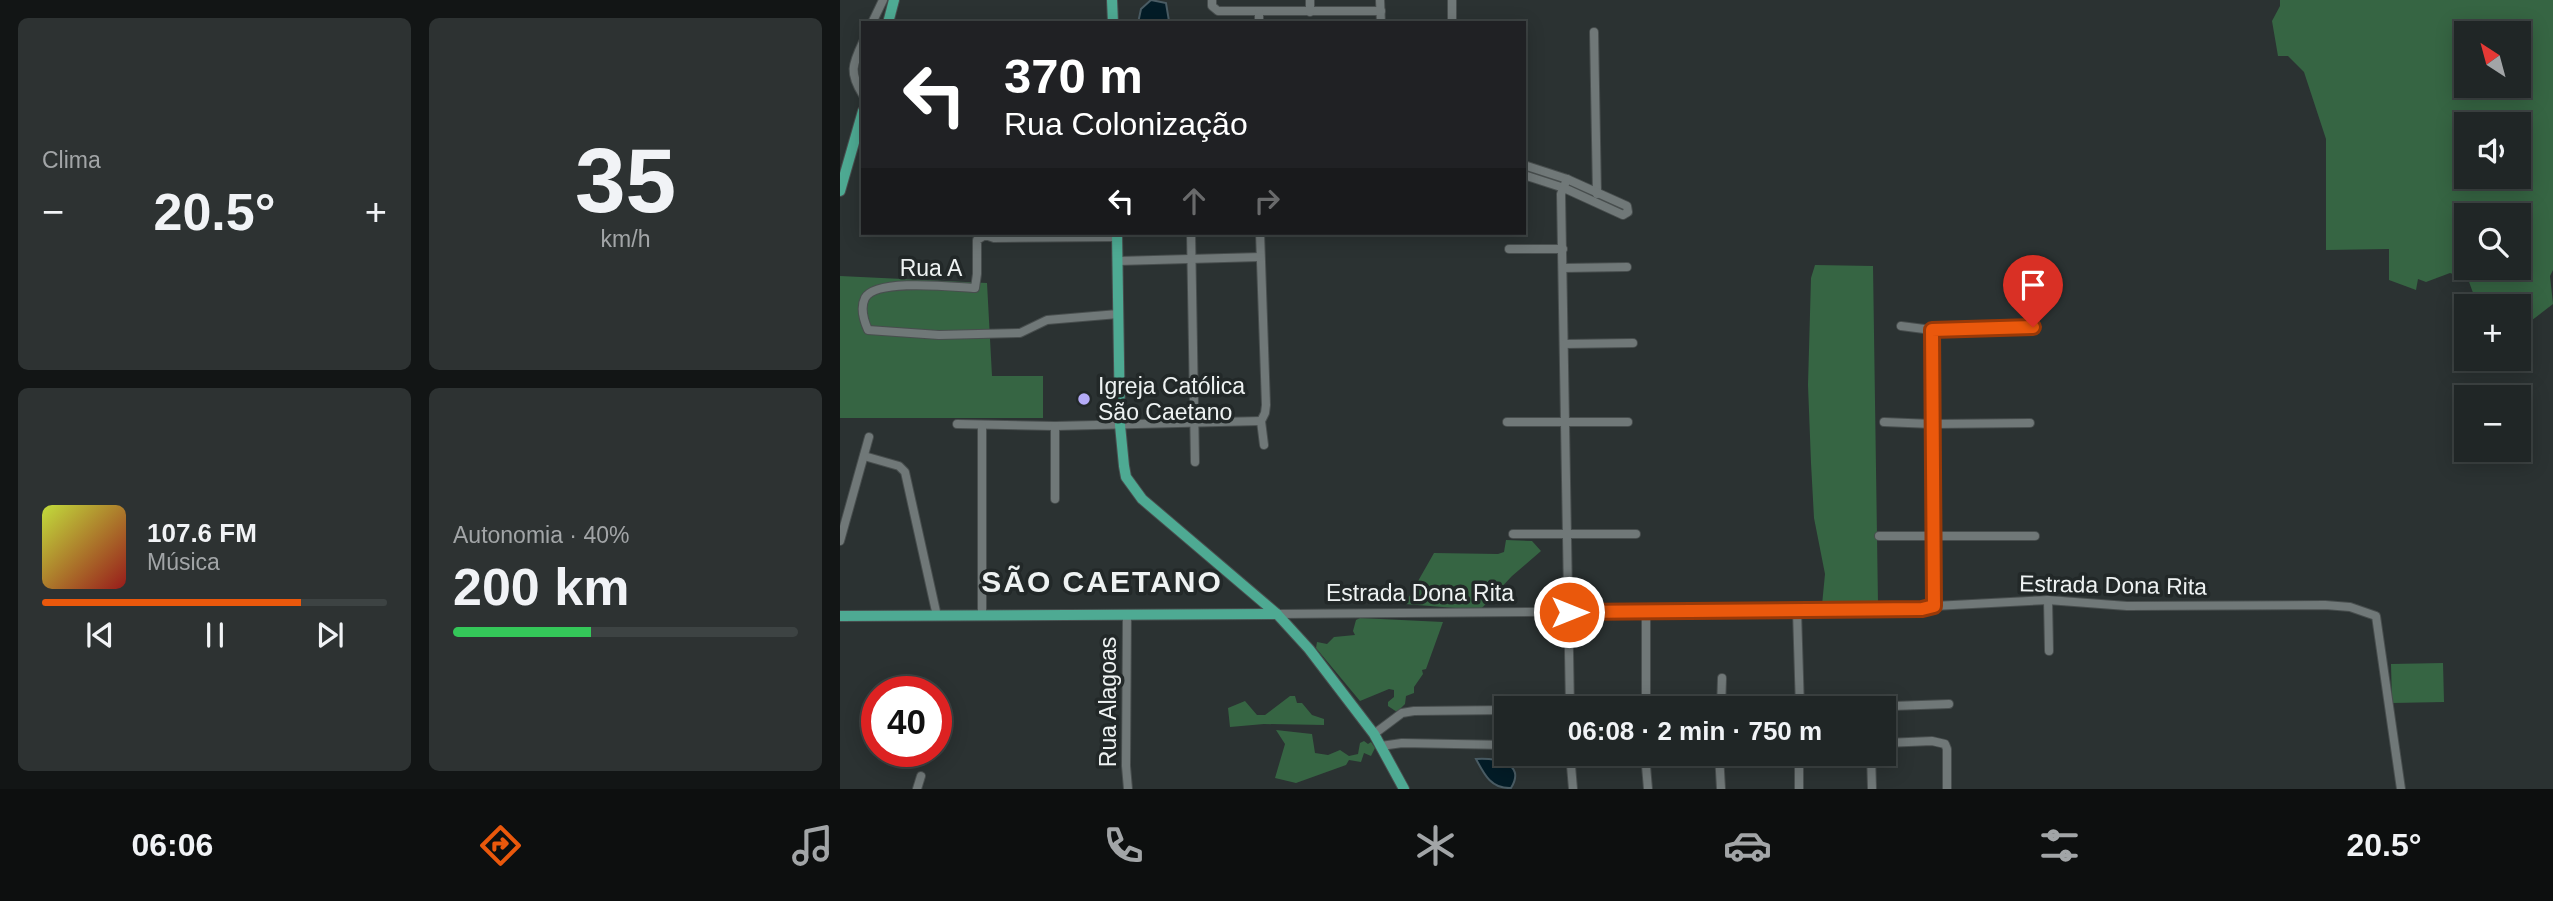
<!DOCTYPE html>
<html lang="pt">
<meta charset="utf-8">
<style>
:root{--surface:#202626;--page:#2d3232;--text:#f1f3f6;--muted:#a2a5a7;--line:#3d4343;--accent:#ea580c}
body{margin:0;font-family:Arial,sans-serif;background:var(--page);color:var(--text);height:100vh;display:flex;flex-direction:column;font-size:26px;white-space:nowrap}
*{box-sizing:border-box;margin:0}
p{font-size:23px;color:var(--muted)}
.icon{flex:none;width:38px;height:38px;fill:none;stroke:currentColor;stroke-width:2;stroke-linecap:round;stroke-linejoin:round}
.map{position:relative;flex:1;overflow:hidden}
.drawer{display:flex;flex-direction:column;gap:18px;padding:18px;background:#121515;width:840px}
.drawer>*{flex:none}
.top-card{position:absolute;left:21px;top:21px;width:665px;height:214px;border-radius:0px;box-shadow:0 4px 18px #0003,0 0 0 2px var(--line);background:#202124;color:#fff;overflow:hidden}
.needle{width:46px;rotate:324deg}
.buttons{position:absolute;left:1614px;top:21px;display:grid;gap:14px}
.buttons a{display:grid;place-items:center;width:77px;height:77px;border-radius:0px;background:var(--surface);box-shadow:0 4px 18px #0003,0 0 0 2px var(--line);font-size:35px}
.speed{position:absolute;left:21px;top:676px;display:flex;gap:14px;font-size:35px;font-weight:700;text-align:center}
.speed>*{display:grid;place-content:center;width:91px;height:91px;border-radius:50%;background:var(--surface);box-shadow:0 4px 18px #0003,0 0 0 2px var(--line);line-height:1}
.speed .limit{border:10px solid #d22;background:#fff;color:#111}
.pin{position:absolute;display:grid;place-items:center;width:60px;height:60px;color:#fff;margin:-72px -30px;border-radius:50% 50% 50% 0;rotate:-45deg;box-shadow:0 0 7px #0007}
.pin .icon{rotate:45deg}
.me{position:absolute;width:77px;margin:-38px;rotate:90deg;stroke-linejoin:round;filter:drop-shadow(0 0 5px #0008)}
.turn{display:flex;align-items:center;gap:24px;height:147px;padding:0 28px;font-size:32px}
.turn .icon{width:91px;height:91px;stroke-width:2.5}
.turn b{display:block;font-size:49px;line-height:60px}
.lanes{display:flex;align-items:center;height:66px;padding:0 28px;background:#0003;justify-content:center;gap:35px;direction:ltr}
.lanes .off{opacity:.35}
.big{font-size:52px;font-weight:700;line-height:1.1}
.drawer .tile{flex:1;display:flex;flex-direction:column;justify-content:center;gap:10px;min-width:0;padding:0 24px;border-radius:10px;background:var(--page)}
.drawer .dial{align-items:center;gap:0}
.dial b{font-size:91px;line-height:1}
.song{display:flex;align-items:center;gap:21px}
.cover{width:84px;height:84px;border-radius:10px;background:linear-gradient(135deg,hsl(70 70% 55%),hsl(0 70% 35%))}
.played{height:7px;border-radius:4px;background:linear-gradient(90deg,var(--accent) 75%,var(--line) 75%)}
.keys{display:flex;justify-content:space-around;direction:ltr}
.heat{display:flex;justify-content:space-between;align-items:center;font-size:38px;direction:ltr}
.charge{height:10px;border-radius:5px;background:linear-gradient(90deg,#34c759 40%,var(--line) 0)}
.drawer .tiles{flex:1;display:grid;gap:18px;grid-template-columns:repeat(2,1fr)}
.trip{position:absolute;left:654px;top:696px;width:402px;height:70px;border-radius:0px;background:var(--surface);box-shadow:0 4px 18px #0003,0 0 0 2px var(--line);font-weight:700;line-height:70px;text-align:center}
.dock{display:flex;height:112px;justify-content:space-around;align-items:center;background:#0d0f0f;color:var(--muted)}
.dock .icon{width:49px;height:49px}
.dock .selected{color:var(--accent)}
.dock b{font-size:32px;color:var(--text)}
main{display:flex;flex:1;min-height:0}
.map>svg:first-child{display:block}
</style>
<main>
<section class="drawer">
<div class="tiles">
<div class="tile"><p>Clima</p>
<div class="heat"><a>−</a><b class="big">20.5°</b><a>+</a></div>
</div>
<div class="tile dial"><b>35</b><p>km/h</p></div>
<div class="tile">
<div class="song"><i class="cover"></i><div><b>107.6 FM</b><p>Música</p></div></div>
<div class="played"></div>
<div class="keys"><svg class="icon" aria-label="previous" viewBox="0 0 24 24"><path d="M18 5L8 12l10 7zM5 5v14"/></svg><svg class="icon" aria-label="pause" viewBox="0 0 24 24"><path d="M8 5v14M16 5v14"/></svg><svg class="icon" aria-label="next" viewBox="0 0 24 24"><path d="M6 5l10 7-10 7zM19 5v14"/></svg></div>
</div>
<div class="tile"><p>Autonomia · 40%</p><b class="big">200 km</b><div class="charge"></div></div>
</div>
</section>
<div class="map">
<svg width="1713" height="789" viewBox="0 0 1713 789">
<rect width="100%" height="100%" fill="#2b3232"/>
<g fill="#366543" fill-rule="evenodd">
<path d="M 1440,0 L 1713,0 L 1713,270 L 1710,276 L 1713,304 L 1687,324 L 1678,323 L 1678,306 L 1631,306 L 1636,301 L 1628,279 L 1610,273 L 1586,282 L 1578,279 L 1576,290 L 1549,280 L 1549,249 L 1486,250 L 1486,139 L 1464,72 L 1448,56 L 1438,56 L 1432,21 L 1440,6 ZM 1678,33 L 1678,86 L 1626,86 L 1626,33 ZM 1678,124 L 1678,177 L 1626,177 L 1626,124 ZM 1678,215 L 1678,268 L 1626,268 L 1626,215 Z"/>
<polygon points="975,265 1033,266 1038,604 982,605 985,574 974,518 971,463 968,385 971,278"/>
<polygon points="0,276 147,283 152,376 203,376 203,418 0,418"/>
<polygon points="666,540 692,541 701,551 672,576 640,610 565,604 594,553 658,554 664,552"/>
<polygon points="520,618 603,622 586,669 582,670 583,674 574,687 574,693 566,696 565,704 557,712 548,706 548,702 554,697 554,690 549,689 520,701 476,648 477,642 487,644 494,637 515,635 513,631 516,620"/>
<polygon points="1603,663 1604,702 1552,703 1551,664"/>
<polygon points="450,696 455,696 457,703 462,703 472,715 484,719 484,725 424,724 390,727 388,708 405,701 417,715 425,715"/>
<polygon points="436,730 472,734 475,753 488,755 500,750 509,756 518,754 520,743 524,741 528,744 531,742 535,748 531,756 524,753 521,762 509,760 506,765 456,783 435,778 445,744"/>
</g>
<g fill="#031c27" stroke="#4a5c64" stroke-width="2">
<polygon points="311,0 326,3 329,21 298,23 301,9"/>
<path d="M 636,759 C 654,758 687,762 671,788 C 651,789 644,774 636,759 Z"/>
</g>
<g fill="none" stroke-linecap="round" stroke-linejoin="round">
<g stroke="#484e4e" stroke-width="10">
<g id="minor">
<polyline points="372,0 372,6 378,11 541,11"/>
<polyline points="470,0 470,12"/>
<polyline points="540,0 541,23"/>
<polyline points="612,0 612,23"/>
<polyline points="419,12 419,23"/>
<polyline points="32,23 43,0"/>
<polyline points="754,32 757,194"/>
<path d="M 23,42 C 12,65 9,73 23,95"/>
<polyline points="684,165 727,179 787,206 788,212 783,215 724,188 684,175"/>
<polyline points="727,179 721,194 730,709"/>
<polyline points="351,233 355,462"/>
<polyline points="420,233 426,405 425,413 421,421 424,445"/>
<path d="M 277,237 L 154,238 L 145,235 L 137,240 L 137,274 L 135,288 C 114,287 36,278 25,298 C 20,308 24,321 28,330 L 99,335 L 180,333 L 207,320 L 278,314"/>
<polyline points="669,249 723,249"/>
<polyline points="278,261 420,257"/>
<polyline points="723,268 787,267"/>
<polyline points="1061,326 1092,330 1193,327"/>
<polyline points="1092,330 1094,606"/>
<polyline points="724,344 793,343"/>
<polyline points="667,422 788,422"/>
<polyline points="1044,422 1092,424 1190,423"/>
<polyline points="117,424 215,426 421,421"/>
<polyline points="142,426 142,616"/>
<polyline points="215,426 215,499"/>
<polyline points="24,456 59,466 65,472 97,616"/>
<polyline points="673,534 796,534"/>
<polyline points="1039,536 1195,536"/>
<polyline points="0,541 29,437"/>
<polyline points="1208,600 1209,651"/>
<polyline points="957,611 960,709"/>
<polyline points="806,612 806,709"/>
<polyline points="437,614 1082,609 1094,606 1208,600 1287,606 1485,605 1510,607 1536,616 1561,789"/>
<polyline points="287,615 286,766 288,789"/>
<polyline points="881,709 882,678"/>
<polyline points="968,709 1109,704"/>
<polyline points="534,734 562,713 574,711 667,710"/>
<polyline points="1045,743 1092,741 1105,744 1107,749 1107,789"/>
<polyline points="541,746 562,743 667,745"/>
<polyline points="730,754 733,789"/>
<polyline points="805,754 808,789"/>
<polyline points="879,754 881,789"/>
<polyline points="959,754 959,789"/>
<polyline points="1031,754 1032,789"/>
<polyline points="77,789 81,776"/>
</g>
</g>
<g stroke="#484e4e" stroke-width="12">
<g id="major">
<polyline points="272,0 273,23"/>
<polyline points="48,23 54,0"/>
<polyline points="0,191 23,111"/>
<polyline points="277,233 280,425 284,466 286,477 302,499 437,614 469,649 534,734 564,789"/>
<polyline points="0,616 437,614"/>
</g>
</g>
<use href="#minor" stroke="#707878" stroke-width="8"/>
<use href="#major" stroke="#4eaa93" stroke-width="10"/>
</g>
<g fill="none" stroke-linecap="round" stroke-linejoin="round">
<g stroke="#983908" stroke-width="18">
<polyline id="route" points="729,612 1082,609 1094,606 1092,330 1193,327"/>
</g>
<use href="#route" stroke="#ea580c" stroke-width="12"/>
</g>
<circle fill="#b5acf8" stroke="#222828" stroke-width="2.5" cx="244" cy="399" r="7"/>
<g text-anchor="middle" stroke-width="7" stroke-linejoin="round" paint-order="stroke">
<g font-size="23" fill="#eef2f2" stroke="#222828">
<text x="91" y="276">Rua A</text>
<text transform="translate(1273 585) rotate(1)" y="8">Estrada Dona Rita</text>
<text x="580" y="601">Estrada Dona Rita</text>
<text transform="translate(268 702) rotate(-90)" y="8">Rua Alagoas</text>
</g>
<g font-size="23" fill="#eef2f2" stroke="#222828" text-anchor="start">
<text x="258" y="394">Igreja Católica<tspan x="258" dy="26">São Caetano</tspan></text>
</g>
<g font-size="30" font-weight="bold" letter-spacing="2" fill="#eef2f2" stroke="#222828">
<text x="262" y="592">SÃO CAETANO</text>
</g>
</g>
</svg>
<div class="buttons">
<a><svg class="needle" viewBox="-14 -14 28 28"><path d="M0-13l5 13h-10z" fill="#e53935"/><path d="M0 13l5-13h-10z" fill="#a2a5a7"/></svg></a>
<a><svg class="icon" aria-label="sound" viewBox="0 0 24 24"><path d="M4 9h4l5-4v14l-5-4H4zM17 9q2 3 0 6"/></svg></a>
<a><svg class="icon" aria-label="search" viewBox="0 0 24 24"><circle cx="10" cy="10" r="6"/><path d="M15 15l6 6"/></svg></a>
<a>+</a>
<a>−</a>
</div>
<div class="speed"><div class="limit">40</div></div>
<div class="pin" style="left:1193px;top:327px;background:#d93025"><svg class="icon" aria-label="arrive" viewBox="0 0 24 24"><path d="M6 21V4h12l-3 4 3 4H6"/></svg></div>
<svg class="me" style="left:729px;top:612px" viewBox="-20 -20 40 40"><circle r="17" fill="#ea580c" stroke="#fff" stroke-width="3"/><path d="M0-11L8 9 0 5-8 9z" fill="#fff"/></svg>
<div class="trip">06:08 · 2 min · 750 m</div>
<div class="top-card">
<div class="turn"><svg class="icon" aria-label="left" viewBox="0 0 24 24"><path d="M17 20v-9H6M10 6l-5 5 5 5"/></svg><div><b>370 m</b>Rua Colonização</div></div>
<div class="lanes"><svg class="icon" aria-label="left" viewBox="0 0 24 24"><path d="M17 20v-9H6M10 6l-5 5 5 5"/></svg><svg class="icon off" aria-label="ahead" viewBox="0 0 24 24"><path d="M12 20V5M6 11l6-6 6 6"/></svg><svg class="icon off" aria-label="right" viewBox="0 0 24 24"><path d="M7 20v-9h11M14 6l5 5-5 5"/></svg></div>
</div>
</div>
</main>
<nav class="dock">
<b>06:06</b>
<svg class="icon selected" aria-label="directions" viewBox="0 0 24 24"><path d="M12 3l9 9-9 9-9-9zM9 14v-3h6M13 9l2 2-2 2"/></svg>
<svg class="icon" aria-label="music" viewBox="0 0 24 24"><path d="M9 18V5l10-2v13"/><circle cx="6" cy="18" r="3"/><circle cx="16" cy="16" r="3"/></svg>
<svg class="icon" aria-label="phone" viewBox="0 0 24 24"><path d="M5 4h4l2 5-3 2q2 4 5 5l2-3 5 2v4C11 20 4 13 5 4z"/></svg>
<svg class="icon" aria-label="climate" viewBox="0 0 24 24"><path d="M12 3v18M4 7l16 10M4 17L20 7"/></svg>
<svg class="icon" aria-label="car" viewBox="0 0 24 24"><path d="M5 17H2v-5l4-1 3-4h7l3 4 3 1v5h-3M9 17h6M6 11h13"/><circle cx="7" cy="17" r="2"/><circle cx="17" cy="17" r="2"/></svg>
<svg class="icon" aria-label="filters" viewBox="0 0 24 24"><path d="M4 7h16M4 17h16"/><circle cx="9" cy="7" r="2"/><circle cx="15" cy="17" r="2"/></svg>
<b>20.5°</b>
</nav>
